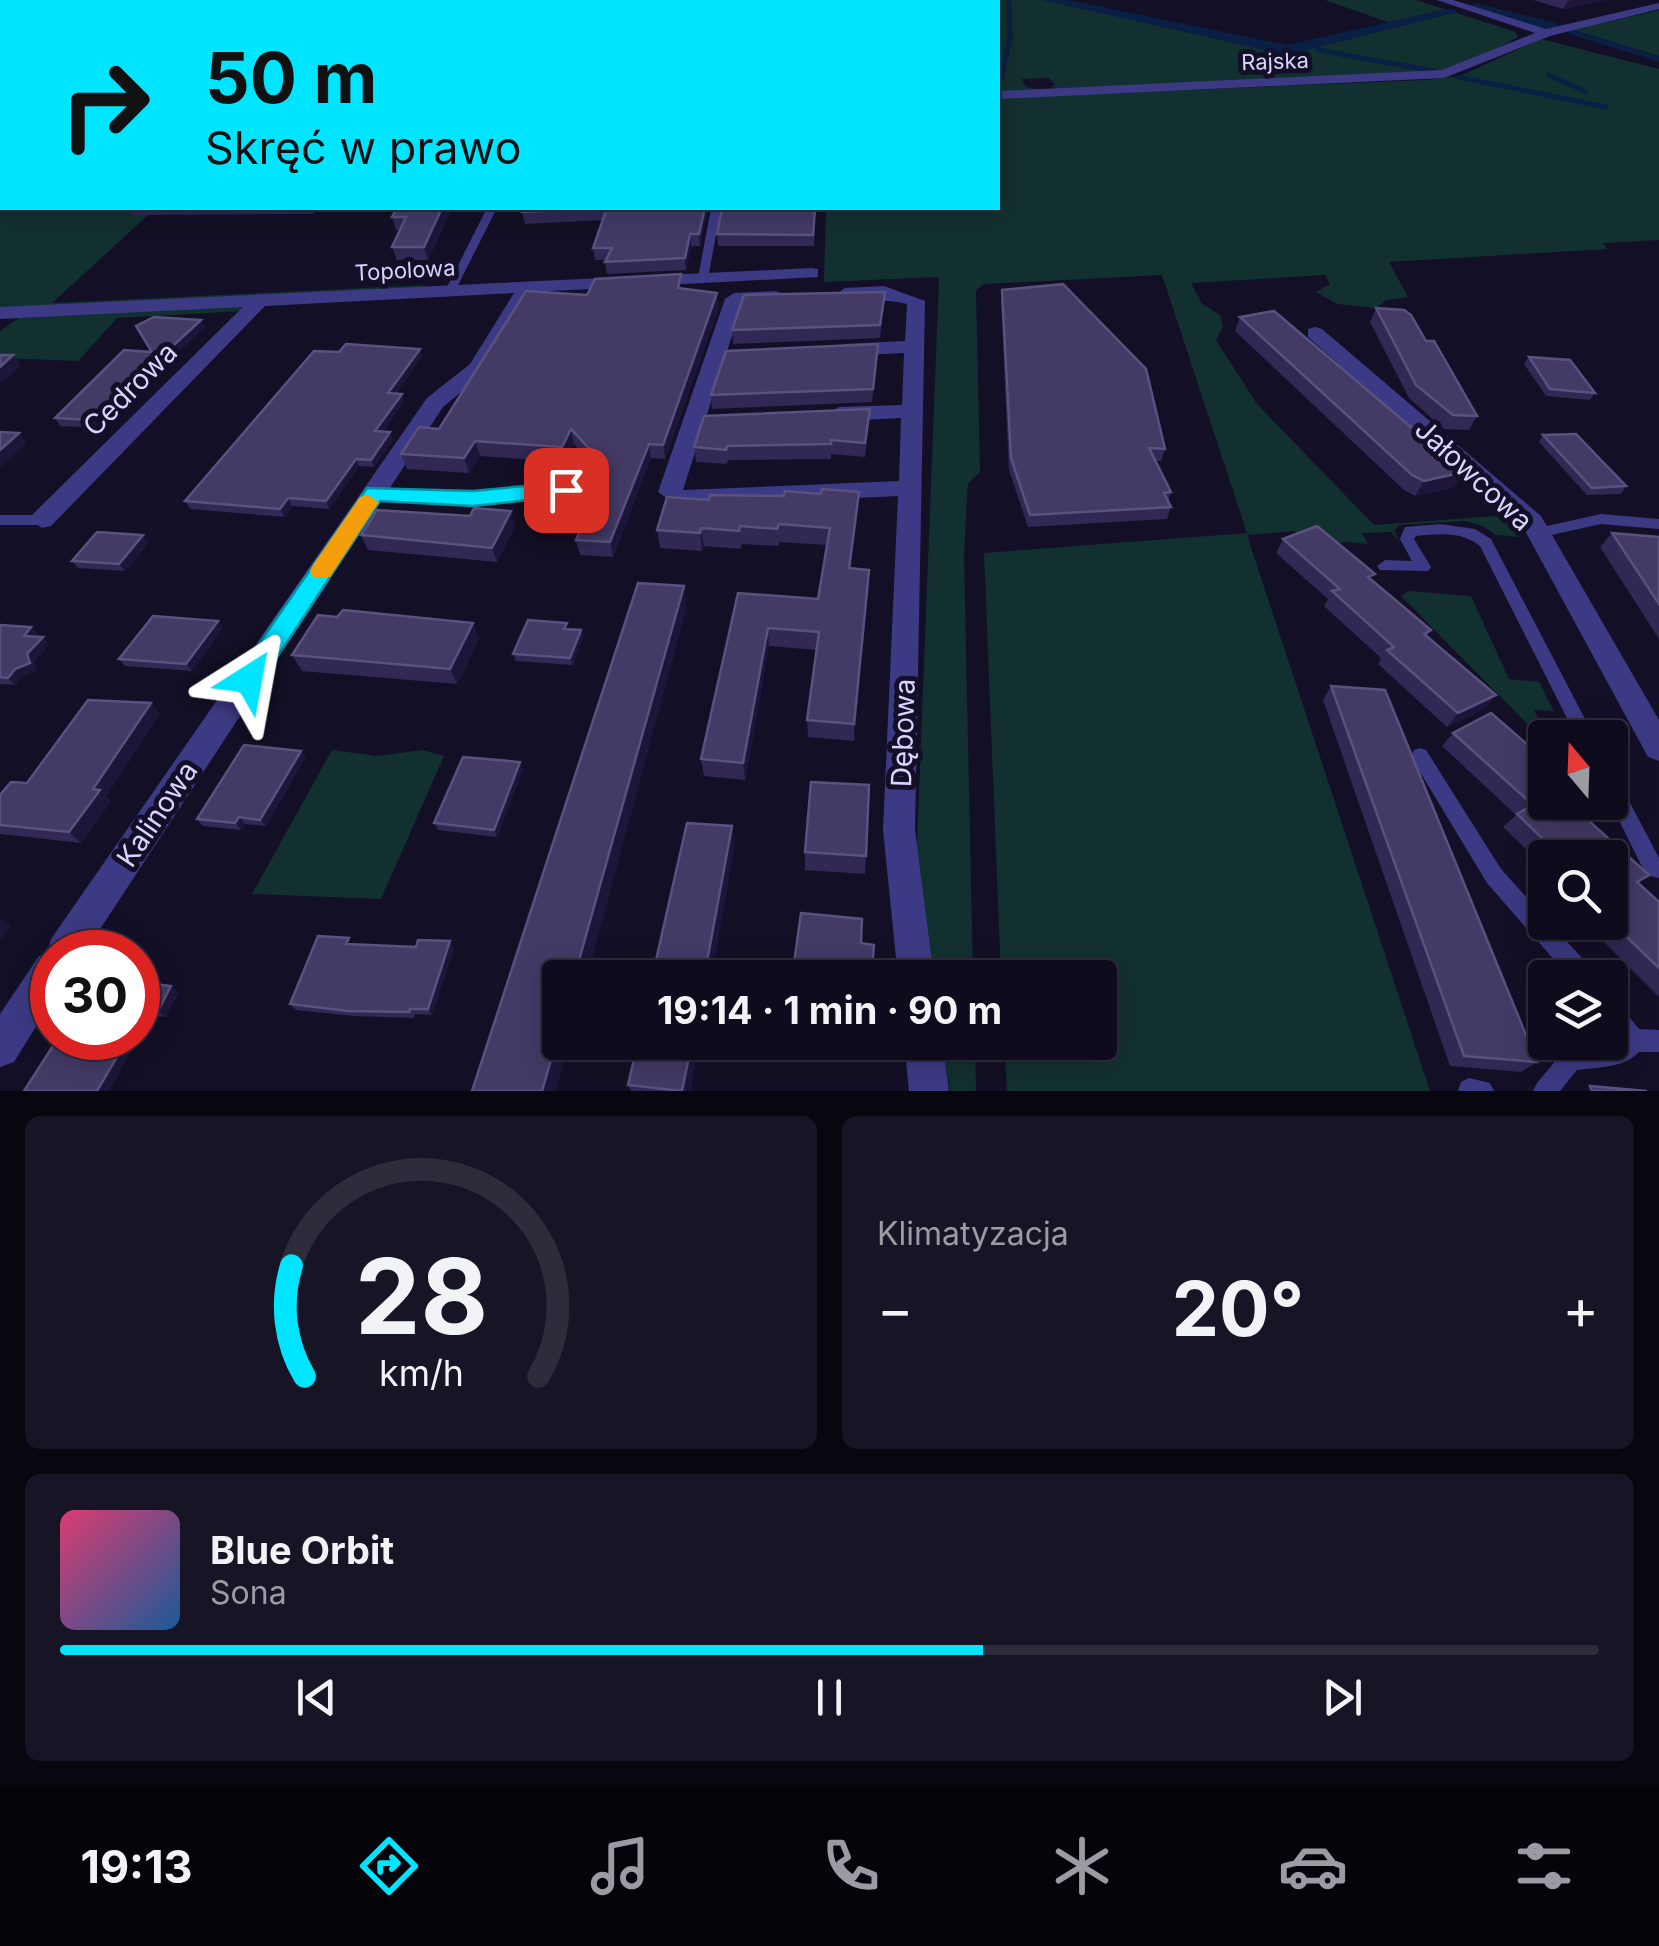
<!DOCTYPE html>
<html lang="pl">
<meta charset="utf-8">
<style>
:root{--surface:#0e0b1c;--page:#171425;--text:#f1f3f6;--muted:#9b9ba3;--line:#2e2b3b;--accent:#00e5ff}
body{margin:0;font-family:Inter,sans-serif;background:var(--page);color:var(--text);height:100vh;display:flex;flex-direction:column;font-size:38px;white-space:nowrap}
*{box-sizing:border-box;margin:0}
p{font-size:32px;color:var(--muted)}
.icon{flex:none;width:55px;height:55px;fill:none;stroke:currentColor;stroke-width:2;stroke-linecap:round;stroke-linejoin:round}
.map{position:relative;height:1091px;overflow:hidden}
.drawer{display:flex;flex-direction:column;gap:25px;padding:25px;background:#08060f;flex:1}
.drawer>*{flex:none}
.guide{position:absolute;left:0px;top:0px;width:1000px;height:210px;box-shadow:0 5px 25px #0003,0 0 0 2px var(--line);background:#00e5ff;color:#111;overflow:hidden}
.needle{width:65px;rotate:341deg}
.buttons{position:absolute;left:1528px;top:720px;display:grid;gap:20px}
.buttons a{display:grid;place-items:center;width:100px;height:100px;border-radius:10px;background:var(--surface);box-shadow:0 5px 25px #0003,0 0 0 2px var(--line);font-size:50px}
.speed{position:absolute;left:30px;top:930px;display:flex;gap:20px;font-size:50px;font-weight:700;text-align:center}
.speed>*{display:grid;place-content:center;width:130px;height:130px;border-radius:50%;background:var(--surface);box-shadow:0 5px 25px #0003,0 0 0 2px var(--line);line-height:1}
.speed .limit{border:15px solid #d22;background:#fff;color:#111}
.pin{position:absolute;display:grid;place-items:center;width:85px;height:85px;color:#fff;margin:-42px;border-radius:20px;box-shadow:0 5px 15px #0006}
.me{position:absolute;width:110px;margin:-55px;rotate:34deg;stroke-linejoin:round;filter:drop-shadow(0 0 8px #0008)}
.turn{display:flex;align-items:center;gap:35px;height:210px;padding:0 40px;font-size:45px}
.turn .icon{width:130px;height:130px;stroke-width:2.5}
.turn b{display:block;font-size:70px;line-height:85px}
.big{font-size:75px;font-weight:700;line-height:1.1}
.drawer .card{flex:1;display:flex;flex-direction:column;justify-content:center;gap:15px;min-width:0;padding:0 35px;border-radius:15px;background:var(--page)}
.drawer .dial{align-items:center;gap:0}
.dial svg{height:260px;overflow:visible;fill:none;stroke:var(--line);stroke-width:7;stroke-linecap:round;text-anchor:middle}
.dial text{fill:var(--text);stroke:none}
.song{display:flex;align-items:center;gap:30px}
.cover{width:120px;height:120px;border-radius:15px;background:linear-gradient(135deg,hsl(340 70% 55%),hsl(210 70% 35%))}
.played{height:10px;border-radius:5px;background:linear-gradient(90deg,var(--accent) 60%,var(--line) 60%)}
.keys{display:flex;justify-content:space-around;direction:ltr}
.heat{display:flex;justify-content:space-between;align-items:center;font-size:55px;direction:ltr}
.drawer .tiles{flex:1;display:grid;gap:25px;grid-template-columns:1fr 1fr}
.card:last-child{grid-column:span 2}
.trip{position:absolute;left:542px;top:960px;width:575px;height:100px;border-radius:10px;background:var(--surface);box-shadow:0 5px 25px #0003,0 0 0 2px var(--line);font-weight:700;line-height:100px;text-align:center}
.tabs{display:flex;height:160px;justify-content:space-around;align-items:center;background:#06040b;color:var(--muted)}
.tabs .icon{width:70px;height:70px}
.tabs .selected{color:var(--accent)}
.tabs b{font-size:45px;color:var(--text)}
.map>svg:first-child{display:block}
</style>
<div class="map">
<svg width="1659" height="1091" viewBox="0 0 1659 1091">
<rect width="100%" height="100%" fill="#130f26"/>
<g fill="#12302f">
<polygon points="775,0 1043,0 1287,52 1399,26 1325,0 1416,0 1516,32 1518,37 1487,54 1438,72 1057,89 1050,86 1055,85 1049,78 1022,79 1026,87 1042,90 998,92 998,2"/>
<polygon points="1659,10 1659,56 1573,30"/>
<polygon points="1541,39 1659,69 1659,240 1603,243 1607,249 1389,262 1408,297 1387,300 1376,308 1337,304 1316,292 1330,284 1325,275 1191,283 1202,304 1220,315 1223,327 1216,340 1257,404 1374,525 1509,515 1521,537 1495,535 1483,526 1465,521 1399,525 1394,531 1401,543 1391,532 1362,533 1368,544 1346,542 1324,548 1294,531 1247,535 1430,1091 1007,1091 1004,1043 1100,1042 1100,978 1001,977 984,553 1247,533 1162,275 984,284 976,290 980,472 968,483 964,554 973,977 929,977 916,870 939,277 824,282 826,208 998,208 998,98 1425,80 1460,76"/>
<polygon points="0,194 2,208 156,208 52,303 425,285 437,280 421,287 0,308"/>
<polygon points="250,305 244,311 117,318 78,361 0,358 0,331 19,318"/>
<polygon points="1409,591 1471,596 1509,679 1539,682 1554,711 1534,710 1549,737 1545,742 1403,598 1402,595"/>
<polygon points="332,750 377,756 423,750 444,756 381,899 252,894"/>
<polygon points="941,1043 975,1043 976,1091 950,1091"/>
</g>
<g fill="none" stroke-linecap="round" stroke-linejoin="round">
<g stroke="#0a1f44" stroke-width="5">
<polyline points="1571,32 1659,59"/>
<polyline points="1318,50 1434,71"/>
<polyline points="1549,75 1586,92"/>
<polyline points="1458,77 1606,107"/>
<polyline points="1001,79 1010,39 1009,0"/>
</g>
<g fill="#0a1f44" fill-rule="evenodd">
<polygon points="1042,0 1069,0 1287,45 1451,8 1458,12 1287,55"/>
<polygon points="1476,3 1556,23 1558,26 1551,30 1471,10 1471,4"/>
</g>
<g fill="#3d3a85" fill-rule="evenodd">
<rect x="0" y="100" width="2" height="6"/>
<polygon points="487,208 497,208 455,291 446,293 445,291"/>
<polygon points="711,208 721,208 708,278 703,281 698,278"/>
<polygon points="566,485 573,490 571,493 473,504 374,498 367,493 374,488 473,494"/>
<polygon points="1601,514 1659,519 1659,529 1601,524 1538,538 1531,533 1538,528"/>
<polygon points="0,515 42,515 49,520 42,525 0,525"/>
<path d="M 1440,524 L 1475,529 L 1491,539 L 1595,738 L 1577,738 L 1480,546 C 1461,531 1439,534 1416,536 L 1414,539 L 1431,567 L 1428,571 L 1380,570 L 1377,566 L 1385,560 L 1412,561 L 1400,539 L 1405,527 Z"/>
<polygon points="1420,748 1426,750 1501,869 1545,918 1545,922 1549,922 1593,970 1596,978 1570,978 1487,883 1414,762 1411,756 1414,750"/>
<polygon points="1610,776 1617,778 1659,858 1659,878 1646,875 1610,802"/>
<path d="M 1610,1000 L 1618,1003 L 1639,1029 L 1659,1030 L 1659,1052 L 1639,1052 C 1624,1068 1598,1067 1577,1070 L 1560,1091 L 1533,1091 L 1537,1083 L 1563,1052 L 1619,1040 L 1610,1029 Z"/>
<polygon points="1469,1078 1490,1083 1494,1091 1458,1091 1461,1082"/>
</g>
<g fill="#3d3a85" fill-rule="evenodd">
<polygon points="0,0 9,0 0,5"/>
<polygon points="1437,0 1453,0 1546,29 1659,3 1659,9 1550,36 1444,78 998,99 998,91 1442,70 1535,33"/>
<rect x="0" y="126" width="2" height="8"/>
<polygon points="812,268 818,269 818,277 533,292 485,372 443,407 85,952 52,952 52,1001 14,1062 0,1067 0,1014 39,956 47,953 51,939 427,398 470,364 514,293 265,306 51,526 42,528 30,520 33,514 243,307 0,319 0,307"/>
<path d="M 884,286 L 925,301 L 915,830 L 934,978 L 898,978 L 883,830 L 898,496 L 678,506 L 658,492 L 725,299 L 734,293 L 775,291 L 782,293 L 782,301 L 742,304 L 683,490 L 899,481 L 901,418 L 839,421 L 828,414 L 839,407 L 902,405 L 904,353 L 845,356 L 835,350 L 845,344 L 905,341 L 907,304 C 886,298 848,302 836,294 L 845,288 Z"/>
<polygon points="1315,327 1322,329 1541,516 1659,720 1659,761 1648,757 1523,527 1308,337 1308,329"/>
<polygon points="904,1042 942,1042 949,1091 909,1091"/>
</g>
</g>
<g fill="#312854">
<polygon points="1533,0 1606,0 1563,9"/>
<polygon points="128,208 318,208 313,214 132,215"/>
<polygon points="452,208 428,260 397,260 392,247 400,230 396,230 392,217"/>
<polygon points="523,208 708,208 700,246 691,246 686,270 607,274 605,262 606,260 595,260 593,248 603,220 525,224 522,212"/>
<polygon points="816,208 814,246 718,246 717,234"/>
<polygon points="682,289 719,307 665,459 651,458 613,557 580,555 576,540 603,475 574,444 566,462 480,456 469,473 407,469 401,454 439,429 587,295"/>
<polygon points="1002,290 1165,449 1161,461 1155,461 1171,492 1168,501 1171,507 1167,519 1028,527 1009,470 1001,301"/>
<polygon points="885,292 880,338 733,344 732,330"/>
<polygon points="1376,308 1426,341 1477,416 1469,430 1444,429 1409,398 1370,322"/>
<polygon points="1240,317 1464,472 1454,487 1415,496 1404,490 1235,331"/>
<polygon points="201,320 205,327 97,428 60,426 55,418"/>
<polygon points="878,344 872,402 712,409 711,395"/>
<polygon points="422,356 396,393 404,401 383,432 390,432 393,440 374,467 359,466 329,509 292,506 284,517 190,509 185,501"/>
<polygon points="1529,357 1595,393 1590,400 1546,396 1524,364"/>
<polygon points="869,423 865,457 831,454 831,459 728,460 727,464 696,462 694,447"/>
<polygon points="1543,435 1626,486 1621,494 1587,495 1539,442"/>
<polygon points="859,492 858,510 851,568 869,570 854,741 808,737 807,720 817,650 769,646 745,780 704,776 701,759 738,593 818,599 827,545 780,542 778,546 742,544 740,549 704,546 702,551 660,548 657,530 709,500"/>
<polygon points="470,516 515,526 497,562 368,550 361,535"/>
<polygon points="1612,533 1659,537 1659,639 1600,547"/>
<polygon points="1283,539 1372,580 1431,630 1427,636 1496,695 1484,709 1447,727 1378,664 1381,658 1324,606 1328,599 1276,553"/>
<polygon points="149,542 125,571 78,568 72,561"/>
<polygon points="218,621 223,628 192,671 125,666 119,659"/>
<polygon points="0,625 31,627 38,634 36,636 43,637 49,644 34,662 37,670 22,676 15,685 0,684"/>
<polygon points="581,630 583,637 573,665 516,661 513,654"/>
<polygon points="479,639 457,684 302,671 292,655"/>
<polygon points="1331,686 1537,1062 1521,1072 1450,1066 1323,700"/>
<polygon points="1491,713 1545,760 1545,802 1568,802 1649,875 1638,883 1659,902 1659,997 1584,922 1610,922 1610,858 1545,858 1545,867 1503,827 1516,815 1442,746 1453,733"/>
<polygon points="160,714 106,796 111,801 81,843 0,834 0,795 27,783"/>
<polygon points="301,751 306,757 266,826 245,824 241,830 203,826 197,819"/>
<polygon points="523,769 497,837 438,830 434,823"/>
<polygon points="869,785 865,874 805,870 805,852"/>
<polygon points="354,944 454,947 432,1015 415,1014 414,1018 353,1016 296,1010 290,1004"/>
<polygon points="138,982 179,992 165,1017 152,1015 138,1038"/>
<polygon points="699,1042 690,1091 631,1091 628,1085"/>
</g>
<g fill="#1d163a">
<polygon points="1571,0 1606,0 1563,9 1568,1"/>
<polygon points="442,208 452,208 428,260 424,247"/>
<polygon points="705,208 708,208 700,246 699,234"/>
<polygon points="690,234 691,246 686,270 685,258"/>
<polygon points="717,293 719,307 665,459 663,445"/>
<polygon points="201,320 205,327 97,428 92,420"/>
<polygon points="420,349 422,356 391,400 388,393"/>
<polygon points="13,355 21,366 0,384 0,367"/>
<polygon points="402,394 404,401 378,439 375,431"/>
<polygon points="571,429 574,444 566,462 562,447"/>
<polygon points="390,432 393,440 374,467 371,460"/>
<polygon points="19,433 27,443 0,468 0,450"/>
<polygon points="475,441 480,456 469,473 464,458"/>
<polygon points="649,444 651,458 613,557 610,542"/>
<polygon points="356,459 359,466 329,509 326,501"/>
<polygon points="1464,472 1454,487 1415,496 1424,481"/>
<polygon points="859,492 858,510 849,586 849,568"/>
<polygon points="288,498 292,506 284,517 280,509"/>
<polygon points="511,511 515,526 497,562 492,548"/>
<polygon points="701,528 704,546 702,551 700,533"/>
<polygon points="143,535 149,542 125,571 119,564"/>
<polygon points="869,570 869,587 854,741 854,724"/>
<polygon points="684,586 687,607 587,978 574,978"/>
<polygon points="218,621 223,628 192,671 186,664"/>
<polygon points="473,623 479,639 457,684 450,669"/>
<polygon points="31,627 38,634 31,643 24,636"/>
<polygon points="768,628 769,646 745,780 743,763"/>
<polygon points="581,630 583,637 573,665 570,658"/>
<polygon points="43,637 49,644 34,662 37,670 22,676 15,685 8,678"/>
<polygon points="1496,695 1484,709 1447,727 1458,713"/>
<polygon points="151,703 160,714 106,796 111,801 81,843 69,832 93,789"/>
<polygon points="301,751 306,757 266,826 260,820"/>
<polygon points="520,762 523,769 497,837 494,830"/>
<polygon points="239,817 245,824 241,830 235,823"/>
<polygon points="732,826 735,845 714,964 711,978 704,978"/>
<polygon points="0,918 11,925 0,940"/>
<polygon points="450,941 454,947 432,1015 428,1009"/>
<polygon points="171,986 179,992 165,1017 158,1011"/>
<polygon points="145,1010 152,1015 109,1091 97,1091 128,1038 138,1038 138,1022"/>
<polygon points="560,1028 560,1042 569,1042 556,1091 542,1091"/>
<polygon points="692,1042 699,1042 690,1091 682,1091"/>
</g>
<g fill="#433a66" stroke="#5a527e" stroke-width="2.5">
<polygon points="34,0 272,0 268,2 30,2"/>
<polygon points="375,0 405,0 407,2 377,2"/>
<polygon points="515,0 566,0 564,2 513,2"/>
<polygon points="2,165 2,178 0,178 0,166"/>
<polygon points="397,208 442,208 424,247 392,247 406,217 392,217"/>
<polygon points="523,208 705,208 699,234 690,234 685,258 605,262 612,248 593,248 607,208 522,212"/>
<polygon points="722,208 815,208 813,235 717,234"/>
<polygon points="681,274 678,288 717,293 663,445 649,444 610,542 576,540 606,467 571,429 562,447 475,441 464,458 401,454 419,427 439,429 526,291 587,295 595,279"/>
<polygon points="1063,284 1146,369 1165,449 1149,448 1171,492 1164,493 1171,507 1030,515 1011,458 1002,290"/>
<polygon points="885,292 880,325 732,330 744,295"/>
<polygon points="1376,308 1404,310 1411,315 1426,341 1434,341 1477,416 1453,415 1416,385"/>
<polygon points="1274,311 1464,472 1424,481 1412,475 1240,317"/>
<polygon points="154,317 201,320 92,420 55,418 124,350 152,352 136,326"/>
<polygon points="346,344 420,349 388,393 402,394 375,431 390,432 371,460 356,459 326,501 288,498 280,509 185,501 314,351 339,352"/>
<polygon points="878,344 873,389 711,395 726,351"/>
<polygon points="0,355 13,355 0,367"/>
<polygon points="1529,357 1570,360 1595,393 1550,389"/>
<polygon points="870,409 865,443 831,440 831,444 727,446 726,450 694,447 704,416"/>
<polygon points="0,432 19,433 0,450"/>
<polygon points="1576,434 1626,486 1592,488 1543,435"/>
<polygon points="822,489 859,492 849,568 869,570 854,724 807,720 819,632 768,628 743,763 701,759 738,593 818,599 830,528 779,524 777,529 740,526 739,531 701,528 700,533 657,530 667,497 709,500 710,495 784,496 785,491 821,494"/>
<polygon points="474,508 511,511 492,548 361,535 377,510 470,516"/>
<polygon points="1317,526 1375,574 1368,577 1431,630 1424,634 1496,695 1458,713 1387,650 1394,647 1332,591 1340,589 1283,539"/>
<polygon points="97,532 143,535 119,564 72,561"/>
<polygon points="1612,533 1659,537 1659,604"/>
<polygon points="638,583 684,586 574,978 560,978 560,1028 542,1091 472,1091"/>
<polygon points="343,610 473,623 450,669 292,655 318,615 337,617"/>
<polygon points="153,616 218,621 186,664 119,659"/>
<polygon points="528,620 567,623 564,629 581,630 570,658 513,654"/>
<polygon points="0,625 31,627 24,636 43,637 27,654 30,663 15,669 8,678 0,677"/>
<polygon points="1331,686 1385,690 1537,1062 1464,1056"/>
<polygon points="88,700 151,703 93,789 100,790 69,832 0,825 0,795 11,782 27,783"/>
<polygon points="1491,713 1545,760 1545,802 1568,802 1649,875 1637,882 1659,902 1659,968 1610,921 1610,858 1563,858 1517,814 1533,805 1453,733"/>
<polygon points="244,745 301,751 260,820 239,817 235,823 197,819"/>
<polygon points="463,757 520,762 494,830 434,823"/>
<polygon points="811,782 869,785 866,856 805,852"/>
<polygon points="687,823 732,826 704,978 652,978"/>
<polygon points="801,913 862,919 861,943 874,945 871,978 792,978"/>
<polygon points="318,936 349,938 346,944 416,947 418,940 450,941 428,1009 410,1009 409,1012 348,1011 290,1004"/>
<polygon points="138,982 171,986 158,1011 145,1010 138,1022"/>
<polygon points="58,1038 128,1038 97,1091 24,1091"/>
<polygon points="638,1042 692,1042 682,1091 628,1085"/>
<polygon points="1590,1086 1647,1091 1592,1091"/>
</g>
<polygon fill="#00e5ff" stroke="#0095a6" stroke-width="2.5" points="566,482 574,484 577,490 574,495 473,506 380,501 258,686 249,689 240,686 236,679 240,671 367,488 473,491"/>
<polygon fill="#f59e0b" points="368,495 379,502 330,577 313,577 310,571 313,565 360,497"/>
<g text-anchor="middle" stroke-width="10" stroke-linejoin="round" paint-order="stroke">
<g font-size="22" fill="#d9d4ff" stroke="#130f26">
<text transform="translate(1275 61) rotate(-2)" y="8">Rajska</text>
<text transform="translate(405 270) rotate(-3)" y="8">Topolowa</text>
</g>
<g font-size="28" fill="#d9d4ff" stroke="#130f26">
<text transform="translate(130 389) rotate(-45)" y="10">Cedrowa</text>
<text transform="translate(1474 475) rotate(43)" y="10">Jałowcowa</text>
<text transform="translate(903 733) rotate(-88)" y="10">Dębowa</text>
<text transform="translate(157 814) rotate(-56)" y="10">Kalinowa</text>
</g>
</g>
</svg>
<div class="buttons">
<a><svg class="needle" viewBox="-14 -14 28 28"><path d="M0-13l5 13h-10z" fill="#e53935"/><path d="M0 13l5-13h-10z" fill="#9b9ba3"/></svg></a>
<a><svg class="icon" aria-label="search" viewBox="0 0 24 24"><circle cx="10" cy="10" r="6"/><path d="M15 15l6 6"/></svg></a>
<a><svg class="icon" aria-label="layers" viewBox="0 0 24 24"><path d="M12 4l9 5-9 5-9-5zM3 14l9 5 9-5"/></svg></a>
</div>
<div class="speed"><div class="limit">30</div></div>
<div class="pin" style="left:566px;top:490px;background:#d93025"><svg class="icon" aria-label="arrive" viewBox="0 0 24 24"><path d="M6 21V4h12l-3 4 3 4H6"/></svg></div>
<svg class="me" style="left:249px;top:679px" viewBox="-20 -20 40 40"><path d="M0-17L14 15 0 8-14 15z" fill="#00e5ff" stroke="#fff" stroke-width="4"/></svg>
<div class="trip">19:14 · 1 min · 90 m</div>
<div class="guide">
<div class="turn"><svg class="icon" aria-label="right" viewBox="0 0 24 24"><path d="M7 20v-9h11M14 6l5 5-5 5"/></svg><div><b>50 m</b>Skręć w prawo</div></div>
</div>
</div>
<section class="drawer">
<div class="tiles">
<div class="card dial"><svg viewBox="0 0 100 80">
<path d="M14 69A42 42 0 1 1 86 69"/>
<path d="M14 69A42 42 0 0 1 10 35" stroke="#00e5ff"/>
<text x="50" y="56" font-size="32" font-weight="700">28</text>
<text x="50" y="72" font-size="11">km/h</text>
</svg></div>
<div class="card"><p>Klimatyzacja</p>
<div class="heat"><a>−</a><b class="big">20°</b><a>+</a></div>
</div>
<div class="card">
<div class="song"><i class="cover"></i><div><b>Blue Orbit</b><p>Sona</p></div></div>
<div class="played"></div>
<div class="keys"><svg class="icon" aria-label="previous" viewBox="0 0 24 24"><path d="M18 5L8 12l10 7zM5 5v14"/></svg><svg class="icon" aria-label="pause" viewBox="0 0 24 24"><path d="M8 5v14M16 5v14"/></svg><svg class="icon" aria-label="next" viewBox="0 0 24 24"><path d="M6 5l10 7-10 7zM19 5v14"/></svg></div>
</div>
</div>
</section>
<nav class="tabs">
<b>19:13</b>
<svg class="icon selected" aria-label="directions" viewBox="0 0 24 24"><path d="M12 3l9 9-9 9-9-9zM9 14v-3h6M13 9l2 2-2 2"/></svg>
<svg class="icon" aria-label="music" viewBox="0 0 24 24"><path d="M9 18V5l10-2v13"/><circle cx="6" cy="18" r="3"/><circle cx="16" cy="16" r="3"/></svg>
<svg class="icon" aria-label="phone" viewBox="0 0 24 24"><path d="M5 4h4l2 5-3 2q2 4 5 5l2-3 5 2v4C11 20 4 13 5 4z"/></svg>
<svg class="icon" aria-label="climate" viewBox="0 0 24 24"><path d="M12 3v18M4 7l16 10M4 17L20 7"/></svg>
<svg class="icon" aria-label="car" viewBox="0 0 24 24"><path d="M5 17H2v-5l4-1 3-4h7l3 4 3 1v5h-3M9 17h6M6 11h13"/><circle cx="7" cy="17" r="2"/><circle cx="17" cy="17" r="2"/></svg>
<svg class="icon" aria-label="filters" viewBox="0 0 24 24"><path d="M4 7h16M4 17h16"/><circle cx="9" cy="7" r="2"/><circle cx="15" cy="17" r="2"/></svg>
</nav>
